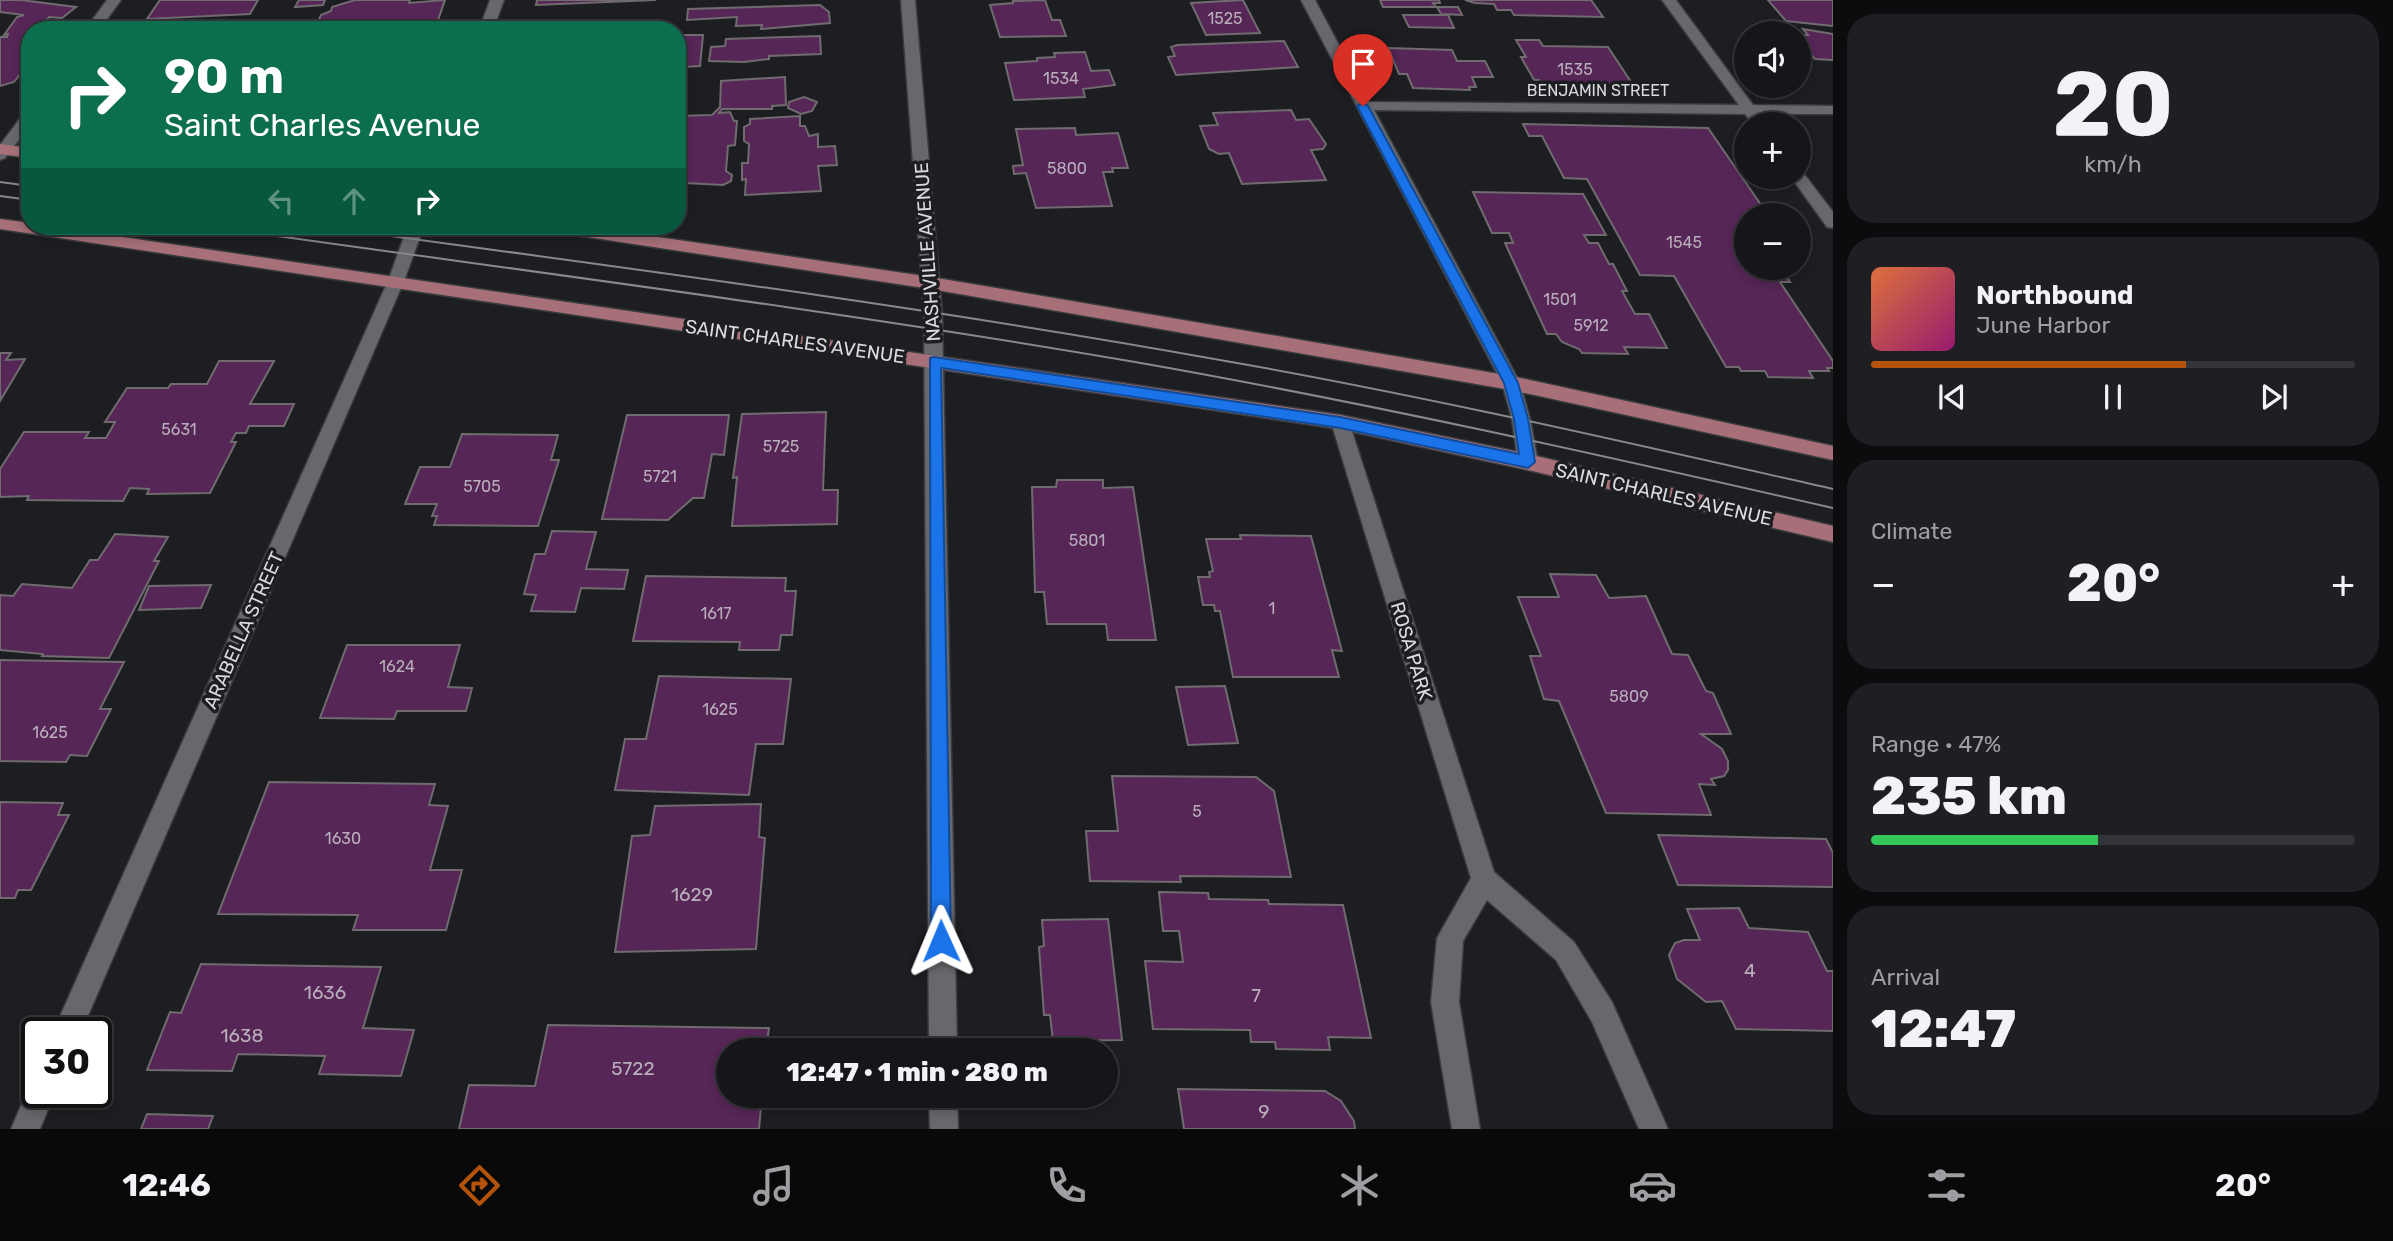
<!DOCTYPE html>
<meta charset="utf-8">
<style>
:root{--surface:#16161a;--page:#1f1f23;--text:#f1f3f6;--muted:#9e9fa2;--line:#353539;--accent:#b45309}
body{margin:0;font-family:Rubik,sans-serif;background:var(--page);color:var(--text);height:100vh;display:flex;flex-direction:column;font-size:26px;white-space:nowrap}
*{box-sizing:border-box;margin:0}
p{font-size:23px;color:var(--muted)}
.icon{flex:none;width:38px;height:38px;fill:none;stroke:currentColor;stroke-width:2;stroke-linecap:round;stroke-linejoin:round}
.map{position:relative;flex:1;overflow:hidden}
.panel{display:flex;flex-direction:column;gap:14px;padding:14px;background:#0c0c0e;width:560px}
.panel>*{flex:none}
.guide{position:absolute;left:21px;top:21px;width:665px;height:214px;border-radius:28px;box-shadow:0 4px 10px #0003,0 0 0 2px var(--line);background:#0b6e4f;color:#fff;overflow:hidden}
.fabs{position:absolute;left:1734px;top:21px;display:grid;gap:14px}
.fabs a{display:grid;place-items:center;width:77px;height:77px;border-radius:50%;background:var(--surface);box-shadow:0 4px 10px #0003,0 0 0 2px var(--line);font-size:35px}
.speed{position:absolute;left:21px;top:1017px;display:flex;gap:14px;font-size:35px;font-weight:700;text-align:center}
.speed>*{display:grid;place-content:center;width:91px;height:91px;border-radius:50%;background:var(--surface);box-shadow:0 4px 10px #0003,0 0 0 2px var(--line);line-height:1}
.speed .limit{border:4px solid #111;border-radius:10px;background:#fff;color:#111}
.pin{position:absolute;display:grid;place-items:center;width:60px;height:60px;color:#fff;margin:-72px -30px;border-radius:50% 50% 50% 0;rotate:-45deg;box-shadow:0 0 7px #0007}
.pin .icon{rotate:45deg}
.me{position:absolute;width:77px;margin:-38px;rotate:359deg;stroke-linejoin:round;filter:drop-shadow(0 0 5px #0008)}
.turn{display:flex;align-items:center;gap:24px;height:147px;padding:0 28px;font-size:32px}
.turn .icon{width:91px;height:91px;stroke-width:2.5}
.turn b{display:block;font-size:49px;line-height:60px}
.lanes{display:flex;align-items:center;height:66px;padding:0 28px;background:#0003;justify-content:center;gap:35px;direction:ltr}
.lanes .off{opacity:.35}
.big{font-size:52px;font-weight:800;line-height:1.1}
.panel .tile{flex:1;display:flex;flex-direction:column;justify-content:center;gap:10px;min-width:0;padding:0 24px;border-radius:28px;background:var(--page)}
.panel .dial{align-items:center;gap:0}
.dial b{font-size:91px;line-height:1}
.song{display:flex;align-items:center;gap:21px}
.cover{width:84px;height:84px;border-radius:10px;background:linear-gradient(135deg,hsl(20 70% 55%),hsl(320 70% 35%))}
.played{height:7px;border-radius:4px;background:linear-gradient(90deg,var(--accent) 65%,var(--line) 65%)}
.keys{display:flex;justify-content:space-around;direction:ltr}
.heat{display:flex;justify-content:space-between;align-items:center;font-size:38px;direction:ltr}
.charge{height:10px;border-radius:5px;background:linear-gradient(90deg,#34c759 47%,var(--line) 0)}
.trip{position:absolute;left:716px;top:1038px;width:402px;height:70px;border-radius:35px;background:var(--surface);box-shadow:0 4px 10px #0003,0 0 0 2px var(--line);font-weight:800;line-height:70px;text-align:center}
.tabs{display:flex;height:112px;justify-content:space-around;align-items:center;background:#09090a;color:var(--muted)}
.tabs .icon{width:49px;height:49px}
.tabs .selected{color:var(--accent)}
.tabs b{font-size:32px;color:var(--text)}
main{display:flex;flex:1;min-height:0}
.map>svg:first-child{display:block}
</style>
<main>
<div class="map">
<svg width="1833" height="1129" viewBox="0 0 1833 1129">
<rect width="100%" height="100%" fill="#1d1e22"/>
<g fill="#562656" stroke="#6f6b6f" stroke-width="2">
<polygon points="0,0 21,0 76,7 62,18 49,17 39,30 30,30 30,66 26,67 14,82 0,86 0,37 7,37 8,34 4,35 17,17 24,15 0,12"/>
<polygon points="160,0 258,0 250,14 147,19"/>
<polygon points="299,0 325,0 323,5 295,7"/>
<polygon points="355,0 410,0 409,3 445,0 438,20 392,24 394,20 317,24 321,15 331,11 332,7"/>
<polygon points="537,0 656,0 536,5"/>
<polygon points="1045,0 1052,20 1060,20 1066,36 1000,37 990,5 1013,3 1013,1"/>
<polygon points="1243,0 1260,33 1206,35 1191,3"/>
<polygon points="1380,0 1439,0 1440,3 1433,3 1436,7 1383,7"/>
<polygon points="1465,0 1591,0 1603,17 1514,15 1511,10 1497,10 1494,4 1475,3"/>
<polygon points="1768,0 1833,0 1833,26 1786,21"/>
<polygon points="820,5 829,12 830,23 761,29 762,25 736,26 737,17 687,20 688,9"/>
<polygon points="1437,7 1458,7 1462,15 1441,14"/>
<polygon points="1403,15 1448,15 1454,28 1409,27"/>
<polygon points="192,26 189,30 143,30 145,27"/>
<polygon points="1803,29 1833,34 1833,60 1815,59 1799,39 1799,35 1808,35"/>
<polygon points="677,35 703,35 700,66 683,67 684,59 677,59"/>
<polygon points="820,36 821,54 769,56 769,59 744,62 709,61 711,47 725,46 726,39"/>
<polygon points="1516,40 1539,40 1543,46 1608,47 1637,91 1544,90 1539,80 1534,80 1521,57 1526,57"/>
<polygon points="1284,41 1298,67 1176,75 1168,57 1175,56 1171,47 1177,45"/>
<polygon points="1388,48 1452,50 1457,61 1485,61 1493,77 1472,77 1476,87 1469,87 1470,90 1413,88 1407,74 1399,74"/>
<polygon points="1085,52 1091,71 1109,70 1115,85 1083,89 1085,97 1014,100 1005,63 1037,61 1037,58 1055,57 1054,53"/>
<polygon points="785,77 786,105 772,106 772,109 722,109 719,113 730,112 734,121 737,121 735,145 728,146 726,171 732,175 731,181 723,185 685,183 682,180 677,182 677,116 712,115 720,107 721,81"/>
<polygon points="804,97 817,102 812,111 801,114 788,108 789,102"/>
<polygon points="1291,110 1296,120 1309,119 1326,144 1323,149 1311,150 1326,180 1242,184 1229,153 1219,154 1209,149 1200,126 1218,125 1213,113"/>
<polygon points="800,116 800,126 805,126 809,136 818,134 818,147 835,146 837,165 818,166 821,191 745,195 746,179 742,180 742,163 748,163 749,144 744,141 744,127 750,124 750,119"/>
<polygon points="1523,124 1708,128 1768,215 1746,215 1746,268 1781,268 1790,282 1780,282 1833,361 1833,368 1827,368 1829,371 1809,371 1813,378 1768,377 1765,371 1741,371 1739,367 1726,367 1674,276 1640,275 1587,179 1564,178 1542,136 1529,136"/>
<polygon points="1075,128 1076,135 1118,133 1128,168 1112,168 1113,172 1103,172 1112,206 1036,208 1026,173 1014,174 1013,166 1023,165 1016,129"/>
<polygon points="1473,192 1583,194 1606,235 1584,235 1589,243 1598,243 1609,264 1613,264 1627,291 1622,291 1635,314 1649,314 1667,348 1624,347 1628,354 1582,353 1579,349 1562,342 1556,334 1547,334 1505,243 1513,243 1509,233 1492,233"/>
<polygon points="0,353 11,353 6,360 25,359 0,401"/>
<polygon points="219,361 274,361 250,404 294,404 284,426 249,426 246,433 236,433 231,442 236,442 210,493 147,494 149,489 130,488 123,501 27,500 29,496 0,497 0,469 24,432 89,432 85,438 106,438 115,422 105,422 127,388 168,388 171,384 207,384"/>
<polygon points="826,412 823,490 838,490 837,524 732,526 737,477 733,478 742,414"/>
<polygon points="627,415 729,415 724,455 712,454 704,498 693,498 668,520 602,519"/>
<polygon points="462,434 558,435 551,460 559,460 538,526 434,525 437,516 432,516 437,504 405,504 420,467 450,467"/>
<polygon points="1057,480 1103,480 1103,488 1133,487 1156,640 1108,640 1106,624 1047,624 1044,592 1035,592 1032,487 1056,487"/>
<polygon points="552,531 596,532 586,569 628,570 624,589 581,588 575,612 531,611 536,595 524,594 535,554 545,554"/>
<polygon points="115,534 168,537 154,561 159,561 109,658 42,656 43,654 0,650 0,595 13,596 22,584 72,588 90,560 98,560"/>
<polygon points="1240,535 1311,536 1342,651 1332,650 1339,677 1233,677 1220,611 1215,611 1214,605 1203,605 1198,577 1210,577 1209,572 1213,571 1206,539 1241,539"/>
<polygon points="1550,574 1596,575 1609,598 1646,596 1672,654 1688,655 1706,691 1713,693 1731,734 1701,734 1722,749 1728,761 1728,770 1724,776 1711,779 1715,785 1699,784 1711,815 1606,813 1559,701 1544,699 1530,656 1541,656 1518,597 1559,597"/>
<polygon points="646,576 786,578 785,591 796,591 792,635 781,635 779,650 739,650 740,642 633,641"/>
<polygon points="211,585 201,608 139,610 149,586"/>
<polygon points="347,645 460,645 448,687 472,688 466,711 397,711 394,719 320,718"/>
<polygon points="0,660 124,662 100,709 111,709 87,756 70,755 66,762 0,761"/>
<polygon points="659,676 791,679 783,744 756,744 749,795 615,790 625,739 646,739"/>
<polygon points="1225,686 1238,743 1188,745 1176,687"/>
<polygon points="1112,776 1256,777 1274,791 1291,877 1180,876 1181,882 1090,881 1086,831 1118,831"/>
<polygon points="269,782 435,784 429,805 448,806 430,870 462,870 446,930 353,930 358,915 218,914"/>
<polygon points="0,802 63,803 58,815 69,815 31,890 18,890 15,898 0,898"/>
<polygon points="761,804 759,837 765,838 756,949 615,952 632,836 650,835 655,806"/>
<polygon points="1658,835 1826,839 1833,853 1833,887 1678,885"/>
<polygon points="1159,892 1208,893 1209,899 1268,900 1269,904 1343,905 1371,1038 1328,1037 1330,1050 1276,1049 1275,1042 1251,1042 1250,1030 1153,1029 1145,961 1183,962 1179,931 1163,931"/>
<polygon points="1739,908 1749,928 1808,932 1827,971 1833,971 1833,1031 1736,1029 1722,1001 1706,1002 1677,979 1669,955 1675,943 1684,940 1700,940 1687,909"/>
<polygon points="1108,919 1122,1040 1053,1041 1050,1015 1044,1015 1039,947 1044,946 1042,920"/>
<polygon points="201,964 381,967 363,1028 414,1030 401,1076 319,1074 325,1056 238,1054 232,1071 147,1070 170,1012 181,1013"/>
<polygon points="548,1025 769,1028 766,1050 728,1050 728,1096 762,1096 759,1129 459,1129 469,1085 535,1086"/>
<polygon points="1178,1089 1325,1091 1341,1101 1354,1121 1355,1129 1184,1129"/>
<polygon points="147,1114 213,1116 208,1129 141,1129"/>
</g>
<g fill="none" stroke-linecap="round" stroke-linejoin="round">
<g stroke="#3a3b3d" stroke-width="3">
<g id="minor">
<polygon points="107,0 121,0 99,30 85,30"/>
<polygon points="490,0 504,0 493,30 479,30"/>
<polygon points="901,0 915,0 942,313 957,1050 929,1050 924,313"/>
<polygon points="1301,0 1315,0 1369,102 1739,105 1662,0 1676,0 1753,105 1833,106 1833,114 1760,114 1767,124 1753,124 1745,114 1374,110 1520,383 1530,419 1538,462 1535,467 1528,470 1521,467 1518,462 1512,419 1502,383"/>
<polygon points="30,111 30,125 5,158 0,160 0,145 25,112"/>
<polygon points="1799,172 1804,174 1833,212 1833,228 1827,227 1791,177 1799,177"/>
<polygon points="408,226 424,226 404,281 81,1032 53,1032 388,281"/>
<polygon points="1340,415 1347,417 1349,422 1494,872 1574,942 1612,1002 1668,1129 1639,1129 1592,1022 1556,960 1487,900 1463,941 1459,1002 1480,1129 1452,1129 1431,1002 1437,938 1471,878 1331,422 1333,417"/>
<polygon points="37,1080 37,1092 55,1092 40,1129 11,1129 31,1082"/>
<polygon points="929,1096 957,1096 958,1129 930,1129"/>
</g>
</g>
<g stroke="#3a3b3d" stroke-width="3">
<g id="major">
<polygon points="0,144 30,148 30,158 0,154"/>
<polygon points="0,219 30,223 30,226 47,226 1340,415 1528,454 1833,526 1833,542 1528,470 1340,429 0,229"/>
<polygon points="540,226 582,226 931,277 1511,376 1833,446 1833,460 1511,390 931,289 548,231"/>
</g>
</g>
<use href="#minor" fill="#67686d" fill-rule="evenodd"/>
<use href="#major" fill="#a77078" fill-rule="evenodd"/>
<g stroke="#88898c" stroke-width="2">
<polyline points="0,182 30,186"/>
<polyline points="0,196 30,200"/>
<path d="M 207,226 C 516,270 827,309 1135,362 C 1369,403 1601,455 1833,508"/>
<path d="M 317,226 C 619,267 920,306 1220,360 C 1426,396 1629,443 1833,489"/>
</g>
</g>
<polygon fill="#1a73e8" stroke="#114b97" stroke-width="2" points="1363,103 1368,106 1518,383 1528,419 1535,462 1528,468 1340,428 941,368 951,941 948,948 941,951 934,948 931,941 930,358 934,357 1340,417 1519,454 1514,419 1504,383 1357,106"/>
<g text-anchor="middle" stroke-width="7" stroke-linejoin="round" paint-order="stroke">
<g font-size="16" fill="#b9aebb">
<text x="1225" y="24">1525</text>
<text x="1575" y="75">1535</text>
<text x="1061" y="84">1534</text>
<text x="1067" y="174">5800</text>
<text x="1684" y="248">1545</text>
<text x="1560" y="305">1501</text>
<text x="1591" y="331">5912</text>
<text x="179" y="435">5631</text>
<text x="781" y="452">5725</text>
<text x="660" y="482">5721</text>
<text x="482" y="492">5705</text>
<text x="1087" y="546">5801</text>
<text x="1272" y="614">1</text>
<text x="716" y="619">1617</text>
<text x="397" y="672">1624</text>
<text x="1629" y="702">5809</text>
<text x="720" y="715">1625</text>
<text x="50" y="738">1625</text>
<text x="1197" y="817">5</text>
<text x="343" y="844">1630</text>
</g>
<g font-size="16" fill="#dadbdd" stroke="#1d1e22">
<text x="1598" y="96">BENJAMIN STREET</text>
</g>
<g font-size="19" fill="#dadbdd" stroke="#1d1e22">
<text transform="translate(927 252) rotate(-94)" y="7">NASHVILLE AVENUE</text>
<text transform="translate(795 341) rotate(8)" y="7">SAINT CHARLES AVENUE</text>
<text transform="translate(1664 494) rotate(13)" y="7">SAINT CHARLES AVENUE</text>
<text transform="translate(243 630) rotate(-66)" y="7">ARABELLA STREET</text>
<text transform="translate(1412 651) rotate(73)" y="7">ROSA PARK</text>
</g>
<g font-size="19" fill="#b9aebb">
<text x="692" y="901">1629</text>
<text x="1750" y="977">4</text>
<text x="325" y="999">1636</text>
<text x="1256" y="1002">7</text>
<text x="242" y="1042">1638</text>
<text x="633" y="1075">5722</text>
<text x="1264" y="1118">9</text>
</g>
</g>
</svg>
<div class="fabs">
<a><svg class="icon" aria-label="sound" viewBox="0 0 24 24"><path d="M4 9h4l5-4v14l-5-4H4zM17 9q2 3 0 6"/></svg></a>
<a>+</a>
<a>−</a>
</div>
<div class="speed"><div class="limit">30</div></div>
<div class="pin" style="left:1363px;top:106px;background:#d93025"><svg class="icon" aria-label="arrive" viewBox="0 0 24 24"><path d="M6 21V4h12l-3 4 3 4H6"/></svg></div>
<svg class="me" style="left:941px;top:941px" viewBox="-20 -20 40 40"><path d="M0-17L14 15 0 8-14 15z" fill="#1a73e8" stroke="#fff" stroke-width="4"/></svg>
<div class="trip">12:47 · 1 min · 280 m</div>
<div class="guide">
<div class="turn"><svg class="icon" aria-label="right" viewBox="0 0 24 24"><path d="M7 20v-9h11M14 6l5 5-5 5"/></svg><div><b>90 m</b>Saint Charles Avenue</div></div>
<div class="lanes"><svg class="icon off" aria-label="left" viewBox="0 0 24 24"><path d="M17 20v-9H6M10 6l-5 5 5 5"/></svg><svg class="icon off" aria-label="ahead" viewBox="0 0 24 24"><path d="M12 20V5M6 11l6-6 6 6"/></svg><svg class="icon" aria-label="right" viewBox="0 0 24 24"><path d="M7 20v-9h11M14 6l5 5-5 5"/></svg></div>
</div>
</div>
<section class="panel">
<div class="tile dial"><b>20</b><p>km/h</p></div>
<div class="tile">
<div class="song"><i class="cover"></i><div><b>Northbound</b><p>June Harbor</p></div></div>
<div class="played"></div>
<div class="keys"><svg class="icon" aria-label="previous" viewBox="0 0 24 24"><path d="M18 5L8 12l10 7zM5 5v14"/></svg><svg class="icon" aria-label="pause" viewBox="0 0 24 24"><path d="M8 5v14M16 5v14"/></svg><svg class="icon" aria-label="next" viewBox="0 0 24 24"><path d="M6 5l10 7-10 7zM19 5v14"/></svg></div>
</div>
<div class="tile"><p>Climate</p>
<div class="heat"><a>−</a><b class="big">20°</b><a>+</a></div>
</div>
<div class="tile"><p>Range · 47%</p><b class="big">235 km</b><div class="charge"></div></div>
<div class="tile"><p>Arrival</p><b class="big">12:47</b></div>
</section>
</main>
<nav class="tabs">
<b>12:46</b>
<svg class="icon selected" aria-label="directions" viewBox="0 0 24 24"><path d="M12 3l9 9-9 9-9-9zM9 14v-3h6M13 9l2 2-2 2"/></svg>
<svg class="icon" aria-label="music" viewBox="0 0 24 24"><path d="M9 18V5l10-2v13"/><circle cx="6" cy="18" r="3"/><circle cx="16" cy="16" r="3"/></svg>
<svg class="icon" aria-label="phone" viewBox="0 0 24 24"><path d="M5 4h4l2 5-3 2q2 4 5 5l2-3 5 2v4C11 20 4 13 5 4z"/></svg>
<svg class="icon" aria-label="climate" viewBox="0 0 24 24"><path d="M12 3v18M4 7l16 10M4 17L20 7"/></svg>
<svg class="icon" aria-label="car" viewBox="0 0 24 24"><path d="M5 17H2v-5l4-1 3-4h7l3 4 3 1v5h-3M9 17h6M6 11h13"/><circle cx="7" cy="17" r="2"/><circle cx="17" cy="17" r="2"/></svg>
<svg class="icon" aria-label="filters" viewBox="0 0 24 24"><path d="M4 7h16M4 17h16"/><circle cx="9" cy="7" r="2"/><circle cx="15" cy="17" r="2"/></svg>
<b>20°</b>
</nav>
